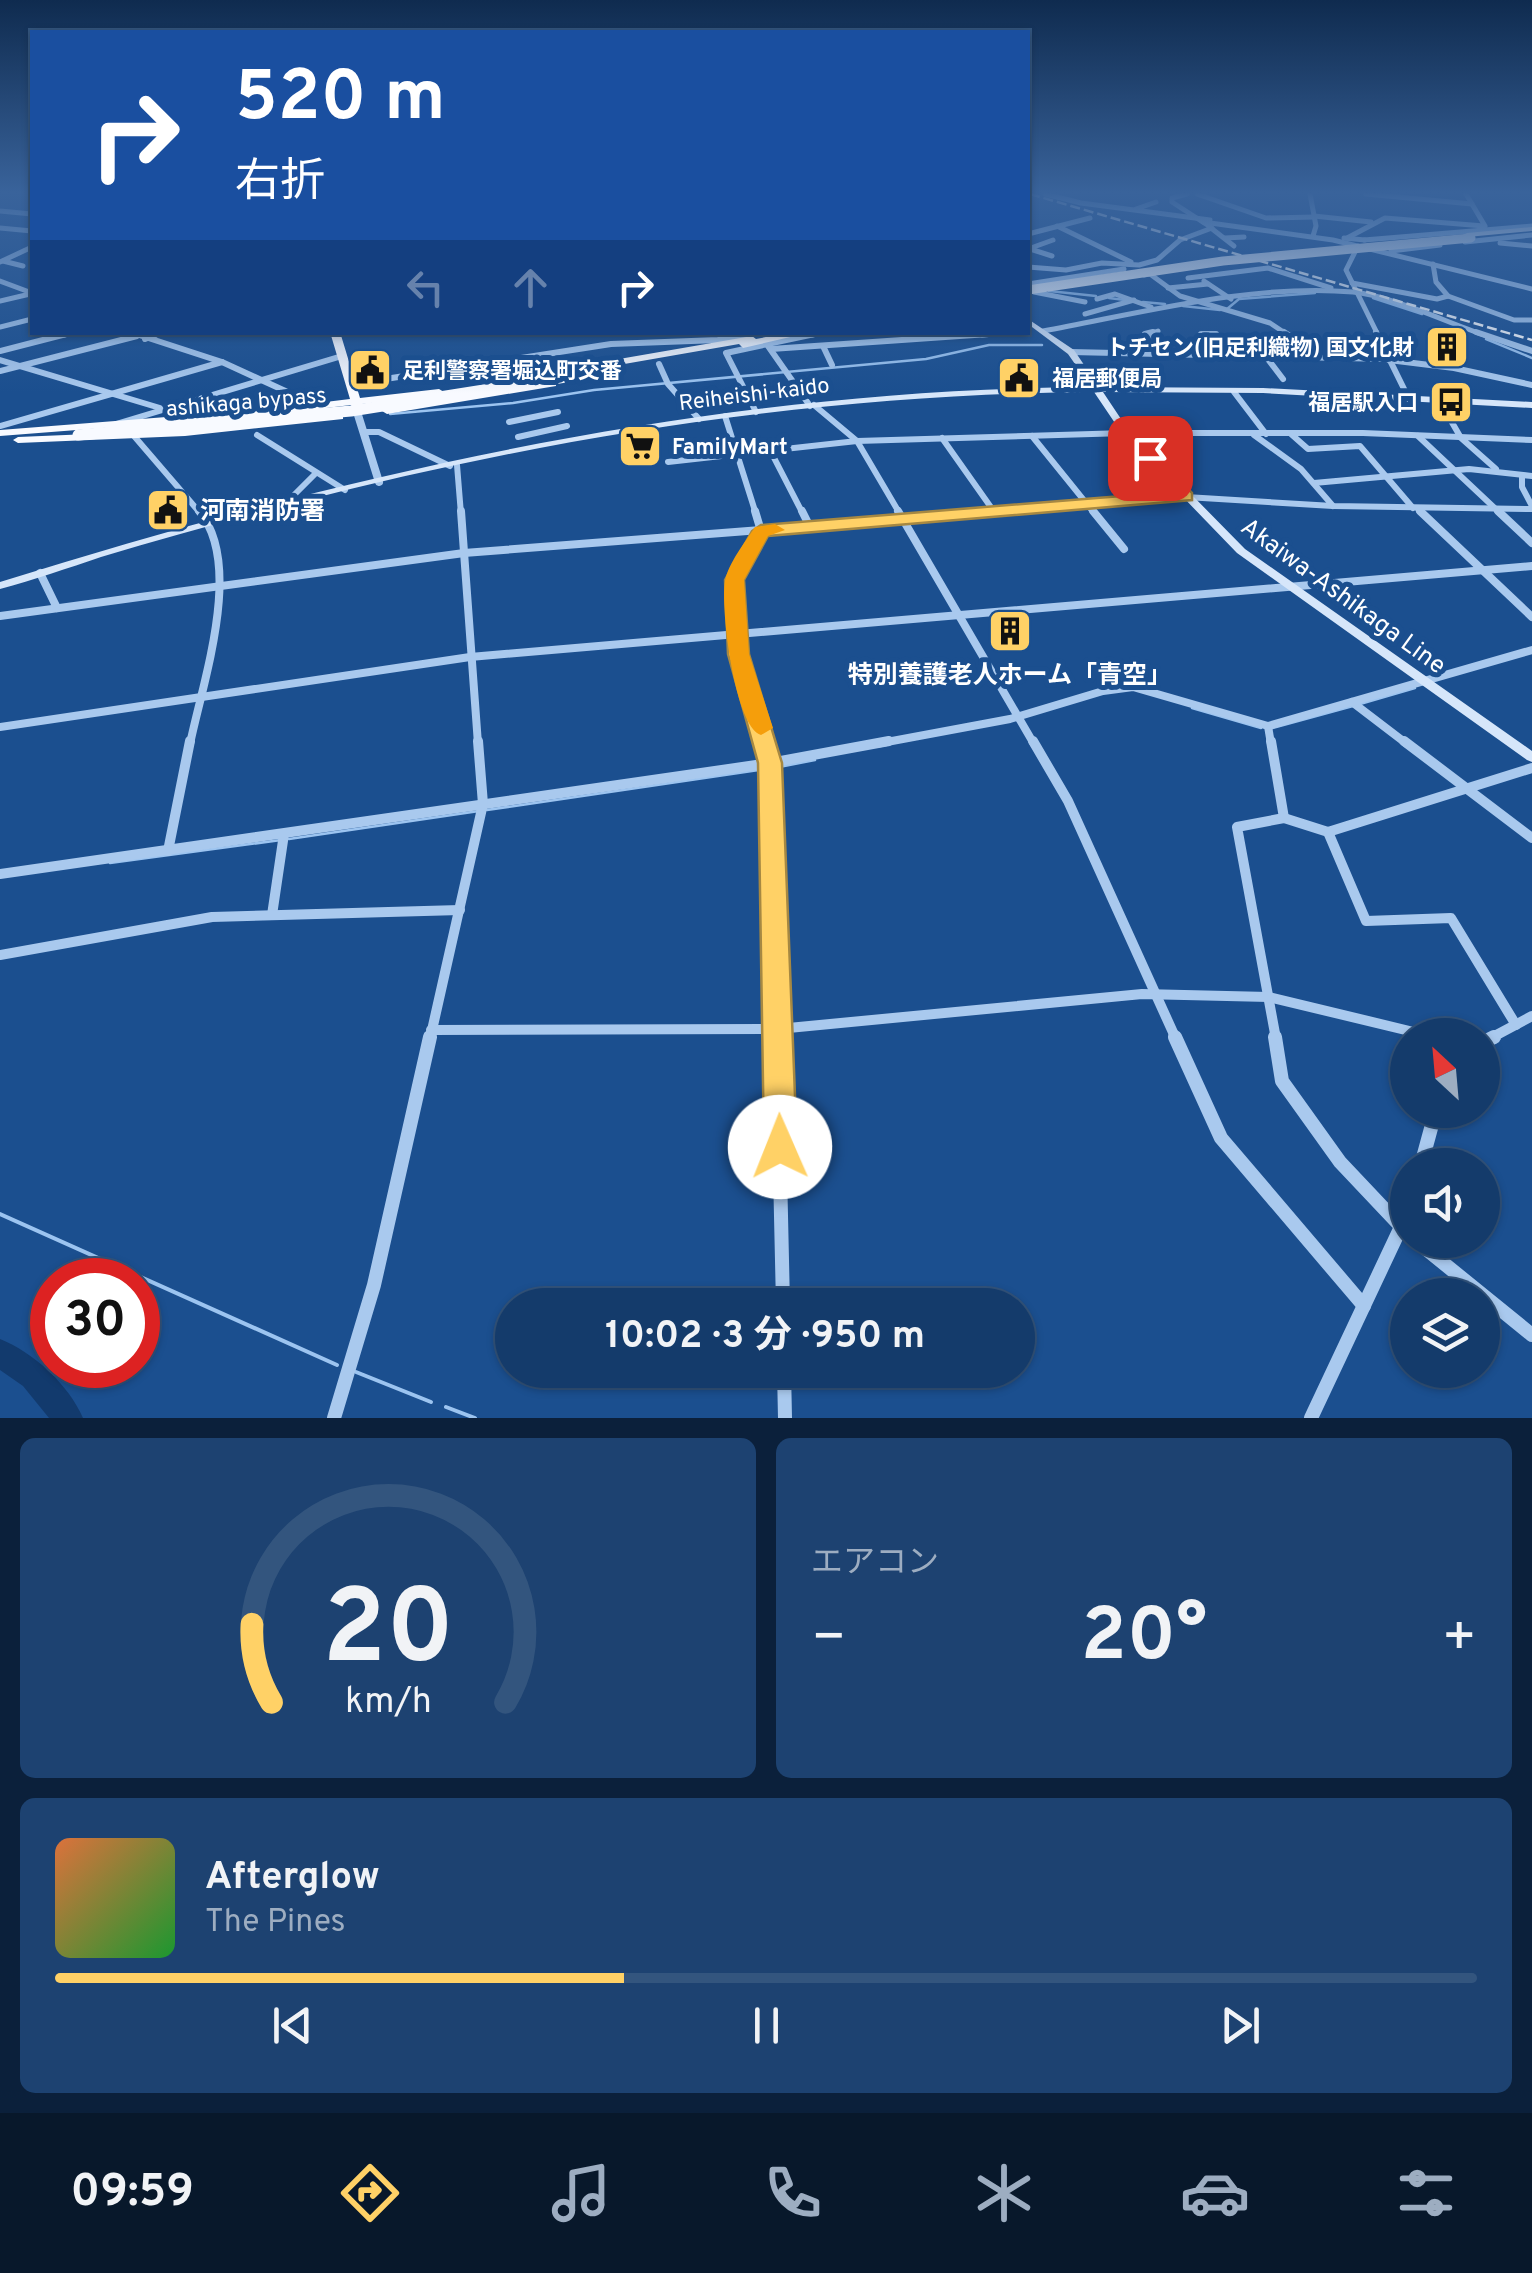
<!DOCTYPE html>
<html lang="ja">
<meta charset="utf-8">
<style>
:root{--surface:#143b6b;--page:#1d4271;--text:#f1f3f6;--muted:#9dadc1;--line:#33557e;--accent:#ffd166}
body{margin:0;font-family:Overpass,"Noto Sans JP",sans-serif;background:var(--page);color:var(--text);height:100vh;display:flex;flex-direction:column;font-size:38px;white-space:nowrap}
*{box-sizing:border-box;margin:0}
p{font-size:32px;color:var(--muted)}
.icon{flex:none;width:55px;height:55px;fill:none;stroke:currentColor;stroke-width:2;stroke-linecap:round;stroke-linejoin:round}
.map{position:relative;height:1418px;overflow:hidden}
.details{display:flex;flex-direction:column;gap:20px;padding:20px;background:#0b203b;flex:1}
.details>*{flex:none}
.top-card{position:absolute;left:30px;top:30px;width:1000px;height:305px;border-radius:0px;box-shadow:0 2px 8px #0004,0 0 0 2px var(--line);background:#1a4fa0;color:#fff;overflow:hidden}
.needle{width:65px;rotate:334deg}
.buttons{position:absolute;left:1390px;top:1018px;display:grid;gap:20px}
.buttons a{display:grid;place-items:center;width:110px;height:110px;border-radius:50%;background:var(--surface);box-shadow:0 2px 8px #0004,0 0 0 2px var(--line);font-size:50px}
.speed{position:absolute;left:30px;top:1258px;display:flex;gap:20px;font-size:50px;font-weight:700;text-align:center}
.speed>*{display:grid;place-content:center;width:130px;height:130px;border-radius:50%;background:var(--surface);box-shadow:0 2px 8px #0004,0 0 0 2px var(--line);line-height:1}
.speed .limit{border:15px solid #d22;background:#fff;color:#111}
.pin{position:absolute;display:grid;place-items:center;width:85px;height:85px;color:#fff;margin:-42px;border-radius:20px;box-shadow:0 5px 15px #0006}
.me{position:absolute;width:110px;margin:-55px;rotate:359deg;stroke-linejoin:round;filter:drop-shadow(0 0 8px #0008)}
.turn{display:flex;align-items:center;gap:35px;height:210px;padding:0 40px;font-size:45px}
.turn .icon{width:130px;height:130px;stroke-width:2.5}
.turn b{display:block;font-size:70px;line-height:85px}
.lanes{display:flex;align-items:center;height:95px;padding:0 40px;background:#0003;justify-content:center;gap:50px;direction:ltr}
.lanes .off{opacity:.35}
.big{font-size:75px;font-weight:700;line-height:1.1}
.details .card{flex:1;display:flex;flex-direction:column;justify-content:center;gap:15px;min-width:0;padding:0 35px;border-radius:15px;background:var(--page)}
.details .dial{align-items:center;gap:0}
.dial svg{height:260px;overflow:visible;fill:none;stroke:var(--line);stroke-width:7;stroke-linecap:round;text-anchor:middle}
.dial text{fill:var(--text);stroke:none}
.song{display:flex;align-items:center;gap:30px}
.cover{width:120px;height:120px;border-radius:15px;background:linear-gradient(135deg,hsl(20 70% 55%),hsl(130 70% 35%))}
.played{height:10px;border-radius:5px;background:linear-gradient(90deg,var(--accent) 40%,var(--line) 40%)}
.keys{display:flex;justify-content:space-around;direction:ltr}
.heat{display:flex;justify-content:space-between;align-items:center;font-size:55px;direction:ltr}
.details .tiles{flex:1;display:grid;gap:20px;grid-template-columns:1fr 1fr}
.card:last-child{grid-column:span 2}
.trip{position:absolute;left:495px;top:1288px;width:540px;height:100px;border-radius:50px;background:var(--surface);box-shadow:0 2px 8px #0004,0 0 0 2px var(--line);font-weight:700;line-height:100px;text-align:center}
.tab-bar{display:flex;height:160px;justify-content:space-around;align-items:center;background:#08182b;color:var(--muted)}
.tab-bar .icon{width:70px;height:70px}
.tab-bar .on{color:var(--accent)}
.tab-bar b{font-size:45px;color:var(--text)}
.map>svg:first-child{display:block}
</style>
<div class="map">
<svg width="1532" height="1418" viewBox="0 0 1532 1418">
<rect width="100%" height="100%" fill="#1b4f8f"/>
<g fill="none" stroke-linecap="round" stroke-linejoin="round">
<g stroke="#9cc4f0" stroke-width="2.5">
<polyline points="1049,291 1096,296"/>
<polyline points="1109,298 1125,300"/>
<polyline points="1373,298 1422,314"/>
<polyline points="1143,302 1165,304"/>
<polyline points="1183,306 1220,310"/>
<polyline points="1227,309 1239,299 1315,293"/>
<polyline points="1486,339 1532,358"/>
<polyline points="390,414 513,403 594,390 926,359 989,345 1042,345"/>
<polyline points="1360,704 1415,688"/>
<polyline points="1192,708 1261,728"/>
<polyline points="1269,729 1353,706"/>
<polyline points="774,768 815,760"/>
<polyline points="487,810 766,769"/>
<polyline points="289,839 479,811"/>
<polyline points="110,863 281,840"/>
</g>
<g stroke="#9cc4f0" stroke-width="4">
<polyline points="0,1214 337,1365"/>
<polyline points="356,1372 431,1402"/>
<polyline points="446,1407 475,1418"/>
</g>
<path fill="#123a6d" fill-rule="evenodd" d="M 0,1339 C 33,1352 69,1385 83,1418 L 49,1418 L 23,1386 L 0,1370 Z"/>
<g stroke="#a9c9ee" stroke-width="5">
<polyline points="1045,194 1081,203 1210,220"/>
<polyline points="1197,194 1266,218 1314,217"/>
<polyline points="1310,194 1316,226 1313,236"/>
<polyline points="1366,194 1472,204"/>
<polyline points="1466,194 1485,226"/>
<polyline points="1136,209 1156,202"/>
<polyline points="0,211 32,214"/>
<polyline points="1314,216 1371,222"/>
<polyline points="1203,222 1333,240 1532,289"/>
<polyline points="1057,226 1131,262"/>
<polyline points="0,228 32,231"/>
<polyline points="1211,228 1234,246"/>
<polyline points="1028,234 1090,218"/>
<polyline points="1225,238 1244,237"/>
<polyline points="1344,238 1365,240"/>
<polyline points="1347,238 1385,218 1484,226"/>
<polyline points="1364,240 1532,226"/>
<polyline points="1465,242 1532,235"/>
<polyline points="1500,243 1532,246"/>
<polyline points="1358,246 1346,270 1378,335"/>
<polyline points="1028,249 1053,240"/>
<polyline points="1030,249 1052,256"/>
<polyline points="1391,251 1440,245"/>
<polyline points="3,261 23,266"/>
<polyline points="0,262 32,247"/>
<polyline points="1433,264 1436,282 1448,296"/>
<polyline points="1028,267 1066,270 1102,263 1139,265 1157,260 1180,240 1212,228 1172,202 1172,198 1187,194"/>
<polyline points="1144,275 1150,274 1180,296 1270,323 1288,335"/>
<polyline points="1188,278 1268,268 1331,288"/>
<polyline points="0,281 32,293"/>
<polyline points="1204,281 1231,299"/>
<polyline points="1352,283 1437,299 1448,296 1514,320 1532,320"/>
<polyline points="1028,284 1124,269"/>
<polyline points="1168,288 1208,284"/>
<polyline points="1034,292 1085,302"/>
<polyline points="1097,299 1115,294 1151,307"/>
<polyline points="0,301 30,294"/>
<polyline points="1085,314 1134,300"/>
<polyline points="0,327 32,319"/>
<path d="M 1043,331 C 1141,313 1254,283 1353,292 C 1389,295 1448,323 1484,335"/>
<polyline points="129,332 137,335"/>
<polyline points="64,335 75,332"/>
<polyline points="156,335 163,332"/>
<polyline points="748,335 763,332"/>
<polyline points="812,335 825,332"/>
<polyline points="982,335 1022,332"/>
<polyline points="1146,335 1158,331"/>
<polyline points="1202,335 1216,334"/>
</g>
<g stroke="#a9c9ee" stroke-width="6">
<polyline points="130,332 222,362 318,406"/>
<polyline points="1153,332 1145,334 1162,353"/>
<polyline points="1284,332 1317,354"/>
<polyline points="1376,332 1409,399"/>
<polyline points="1476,332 1532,351"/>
<polyline points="145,339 162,332"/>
<polyline points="1132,340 1153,339"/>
<polyline points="1206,342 1249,342 1258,354"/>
<polyline points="1208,344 1201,334 1216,334"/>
<polyline points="768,346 810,406"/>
<polyline points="823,346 832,365"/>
<polyline points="771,349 1019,332"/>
<polyline points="0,351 74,332"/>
<polyline points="1071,352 1389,359"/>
<polyline points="1264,354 1283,379"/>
<polyline points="0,360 160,408"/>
<polyline points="1389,360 1454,368 1532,385"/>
<polyline points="659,364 668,384 699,419"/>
<polyline points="0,371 137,336"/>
<polyline points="353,384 611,344 718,340 762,332"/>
<polyline points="1234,392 1266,434"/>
<polyline points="1439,400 1461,438 1496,469"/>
<polyline points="814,405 857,441 900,514"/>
<polyline points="756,412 726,353 824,332"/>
<polyline points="725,416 756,514"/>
<polyline points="509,422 558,412"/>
<polyline points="116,424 342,356"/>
<polyline points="0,426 222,362"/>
<polyline points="363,432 379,432 450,466"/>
<polyline points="1291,434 1308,449 1360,446 1413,508"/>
<polyline points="257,435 345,490"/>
<polyline points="1254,435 1301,469 1333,506"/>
<polyline points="134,436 201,514"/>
<polyline points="1032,436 1095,514"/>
<polyline points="1418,436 1501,514"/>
<polyline points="518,437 567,426"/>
<polyline points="942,438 995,513"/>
<polyline points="770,450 803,514"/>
<polyline points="668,462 857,441 1126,433 1363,433 1532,440"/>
<polyline points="457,465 461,514"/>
<polyline points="1117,469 1144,501"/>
<polyline points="1522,476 1522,487 1532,506"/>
<polyline points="1314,483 1469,469 1532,476"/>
<polyline points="285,504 315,474"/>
<polyline points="1418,509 1423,514"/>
<polyline points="971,514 1186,497 1333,506 1532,509"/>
</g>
<g stroke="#a9c9ee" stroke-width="8">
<polyline points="461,511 478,744"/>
<polyline points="755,511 761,531 734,580 735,634 765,744"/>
<polyline points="802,511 810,527"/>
<polyline points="898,511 1034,744"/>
<polyline points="1093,511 1124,549"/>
<polyline points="1420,511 1532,617"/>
<polyline points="1498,511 1532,543"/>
<polyline points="40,573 57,608"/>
<polyline points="0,616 464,553 1004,511"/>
<polyline points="1352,702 1407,744"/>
<polyline points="1268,726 1271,744"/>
<polyline points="0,727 470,657 1532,566"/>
<path d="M 190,744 C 203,681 244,564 199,511"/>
<polyline points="876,744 1010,719 1103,691 1133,687 1268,726 1532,650"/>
</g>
<g stroke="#a9c9ee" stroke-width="10">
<polyline points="764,741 770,763 777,1039"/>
<polyline points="1033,741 1068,801 1176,1039"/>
<polyline points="1271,741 1284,818 1237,827 1276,1039"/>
<polyline points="1404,741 1532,838"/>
<polyline points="1284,818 1328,832 1532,768"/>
<polyline points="1328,832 1366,921 1451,918 1516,1025"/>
<polyline points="168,851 190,741"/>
<polyline points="0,874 770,763 889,741"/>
<polyline points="272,915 284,834"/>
<polyline points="0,955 212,917 460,910"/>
<polyline points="431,1030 778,1029 1142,994 1269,997 1426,1035"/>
<polyline points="430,1039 483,804 478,741"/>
<polyline points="1489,1039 1532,1016"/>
</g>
<g stroke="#a9c9ee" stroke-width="14">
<polyline points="777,1037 783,1305"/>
<polyline points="1175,1037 1221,1138 1364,1306"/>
<polyline points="1275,1037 1282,1081 1340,1162 1408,1234"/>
<polyline points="1482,1043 1494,1037"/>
<polyline points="1421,1165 1436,1110"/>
<polyline points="1415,1240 1532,1335"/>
<polyline points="784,1370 785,1418"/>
<polyline points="334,1418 374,1285 430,1037"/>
<polyline points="1311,1418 1408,1212"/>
</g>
<polyline stroke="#a9c9ee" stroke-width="8" points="358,415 379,482"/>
<path fill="#d6e6fa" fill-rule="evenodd" d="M 1028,319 L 1074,350 L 1099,387 L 1263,388 L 1532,402 L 1532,408 L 1263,393 L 1103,392 L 1129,431 L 1245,549 L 1532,751 L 1532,762 L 1527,760 L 1237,553 L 1123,435 L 1094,392 C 826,394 558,435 299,502 C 233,519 167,537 101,557 C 68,568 34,580 0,589 L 0,582 C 354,471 718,389 1091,387 L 1068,354 L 1028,324 Z"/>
<g fill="#f8faff" fill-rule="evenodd">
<polygon points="1532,227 1532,231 1467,237 1463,235 1467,233"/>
<polygon points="330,332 340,332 360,398 439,389 444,392 439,395 362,404 363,410 358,413 354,412 351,405 268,415 0,436 0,430 268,409 350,399"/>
<polygon points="791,332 812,332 743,348 739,344 521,382 516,379 521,376 752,336 756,339"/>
<polygon points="552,381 556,382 556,386 387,414 382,411 387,408"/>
<polygon points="339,414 343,415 343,419 185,436 18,443 13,440 18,437 185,430"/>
</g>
<polyline stroke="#fff" stroke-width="2.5" stroke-dasharray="10 4" stroke-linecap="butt" points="1030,194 1532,340"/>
<polyline stroke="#f8faff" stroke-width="9" points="1028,290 1223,261 1471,238"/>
<polyline stroke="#f8faff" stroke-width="11" points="78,435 351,411 616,369"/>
</g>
<linearGradient id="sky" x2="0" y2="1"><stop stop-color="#0f2b4f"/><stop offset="0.49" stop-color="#39639b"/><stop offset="1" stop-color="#39639b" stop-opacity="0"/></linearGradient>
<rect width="1532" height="393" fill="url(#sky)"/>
<polygon fill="#ffd166" stroke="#a68842" stroke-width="2.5" points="1143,454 1156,454 1192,493 1192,500 768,536 744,580 749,654 782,763 797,1147 792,1158 780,1163 769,1158 764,1147 758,763 728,654 725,580 752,531 761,525 1172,492 1143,461"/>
<path fill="#f59e0b" d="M 775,524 L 785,530 L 768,536 L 744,580 L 749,654 L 773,728 L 761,735 C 735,728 720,608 725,581 C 728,564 745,542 755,527 Z"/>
<defs>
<g id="building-square" transform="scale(2.25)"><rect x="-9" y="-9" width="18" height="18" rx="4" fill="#ffd166" stroke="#1b4f8f"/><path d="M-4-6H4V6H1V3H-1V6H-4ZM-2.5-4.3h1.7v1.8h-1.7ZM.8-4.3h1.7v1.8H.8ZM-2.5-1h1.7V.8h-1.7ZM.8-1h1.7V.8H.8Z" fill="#111"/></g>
<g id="civic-square" transform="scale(2.25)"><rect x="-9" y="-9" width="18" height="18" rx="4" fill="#ffd166" stroke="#1b4f8f"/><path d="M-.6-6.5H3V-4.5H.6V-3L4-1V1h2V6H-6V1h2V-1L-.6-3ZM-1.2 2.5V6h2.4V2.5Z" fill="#111"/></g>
<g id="bus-square" transform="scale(2.25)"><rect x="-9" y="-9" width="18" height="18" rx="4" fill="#ffd166" stroke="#1b4f8f"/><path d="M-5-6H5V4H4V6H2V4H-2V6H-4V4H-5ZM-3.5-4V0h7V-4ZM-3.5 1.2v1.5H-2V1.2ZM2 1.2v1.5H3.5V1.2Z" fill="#111"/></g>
<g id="supermarket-square" transform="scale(2.25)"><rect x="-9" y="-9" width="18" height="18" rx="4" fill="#ffd166" stroke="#1b4f8f"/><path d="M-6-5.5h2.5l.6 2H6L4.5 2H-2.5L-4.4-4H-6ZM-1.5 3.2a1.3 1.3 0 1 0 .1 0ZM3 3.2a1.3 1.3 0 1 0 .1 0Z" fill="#111"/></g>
</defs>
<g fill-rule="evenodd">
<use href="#building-square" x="1447" y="347"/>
<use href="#civic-square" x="370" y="370"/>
<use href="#civic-square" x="1019" y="378"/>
<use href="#bus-square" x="1451" y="402"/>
<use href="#supermarket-square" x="640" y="446"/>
<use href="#civic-square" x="168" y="510"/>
<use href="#building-square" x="1010" y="631"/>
</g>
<g text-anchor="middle" stroke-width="10" stroke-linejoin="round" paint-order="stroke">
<g font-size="22" font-weight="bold" fill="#fff" stroke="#1b4f8f" text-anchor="start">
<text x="1414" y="355" text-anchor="end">トチセン(旧足利織物) 国文化財</text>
<text x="402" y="378">足利警察署堀込町交番</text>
<text x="1052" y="386">福居郵便局</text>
<text x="1418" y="410" text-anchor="end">福居駅入口</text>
<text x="672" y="454">FamilyMart</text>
</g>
<g font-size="22" fill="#fff" stroke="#1b4f8f">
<text transform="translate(754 393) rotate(-7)" y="8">Reiheishi-kaido</text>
<text transform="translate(246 401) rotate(-5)" y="8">ashikaga bypass</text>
</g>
<g font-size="25" font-weight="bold" fill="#fff" stroke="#1b4f8f" text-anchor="start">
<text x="200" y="519">河南消防署</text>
<text x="1010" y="683" text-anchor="middle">特別養護老人ホーム「青空」</text>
</g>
<g font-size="25" fill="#fff" stroke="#1b4f8f">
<text transform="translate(1344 595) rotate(36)" y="9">Akaiwa-Ashikaga Line</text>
</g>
</g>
</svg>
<div class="buttons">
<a><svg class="needle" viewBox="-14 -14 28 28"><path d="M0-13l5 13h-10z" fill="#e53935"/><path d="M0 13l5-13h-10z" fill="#9dadc1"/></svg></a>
<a><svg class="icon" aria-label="sound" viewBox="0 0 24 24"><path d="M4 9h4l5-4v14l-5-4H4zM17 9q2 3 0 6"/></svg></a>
<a><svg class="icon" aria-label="layers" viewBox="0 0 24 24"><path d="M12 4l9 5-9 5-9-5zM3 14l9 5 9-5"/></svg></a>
</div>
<div class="speed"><div class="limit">30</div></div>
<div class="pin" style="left:1150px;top:458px;background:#d93025"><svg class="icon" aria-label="arrive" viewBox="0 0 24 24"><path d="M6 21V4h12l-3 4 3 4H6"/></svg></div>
<svg class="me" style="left:780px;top:1147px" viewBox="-20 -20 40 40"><circle r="19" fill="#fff"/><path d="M0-13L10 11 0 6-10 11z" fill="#ffd166"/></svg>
<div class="trip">10:02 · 3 分 · 950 m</div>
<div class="top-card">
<div class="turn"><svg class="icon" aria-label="right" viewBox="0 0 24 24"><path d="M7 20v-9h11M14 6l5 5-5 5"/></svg><div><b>520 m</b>右折</div></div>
<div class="lanes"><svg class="icon off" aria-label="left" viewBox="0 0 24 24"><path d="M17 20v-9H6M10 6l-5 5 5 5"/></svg><svg class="icon off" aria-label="ahead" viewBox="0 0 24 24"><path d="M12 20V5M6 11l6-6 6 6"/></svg><svg class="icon" aria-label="right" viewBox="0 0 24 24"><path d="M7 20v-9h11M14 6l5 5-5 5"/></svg></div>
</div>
</div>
<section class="details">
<div class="tiles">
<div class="card dial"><svg viewBox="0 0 100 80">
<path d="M14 69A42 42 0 1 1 86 69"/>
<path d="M14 69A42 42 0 0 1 8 45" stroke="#ffd166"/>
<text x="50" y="56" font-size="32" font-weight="700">20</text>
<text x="50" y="72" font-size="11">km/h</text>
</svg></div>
<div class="card"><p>エアコン</p>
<div class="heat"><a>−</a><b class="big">20°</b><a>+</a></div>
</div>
<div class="card">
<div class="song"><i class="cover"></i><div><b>Afterglow</b><p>The Pines</p></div></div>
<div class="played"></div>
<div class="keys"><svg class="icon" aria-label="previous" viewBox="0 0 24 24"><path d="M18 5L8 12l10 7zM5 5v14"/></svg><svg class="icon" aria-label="pause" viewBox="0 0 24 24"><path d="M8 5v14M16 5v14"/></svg><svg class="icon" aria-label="next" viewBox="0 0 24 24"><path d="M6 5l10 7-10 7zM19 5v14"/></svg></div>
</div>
</div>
</section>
<nav class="tab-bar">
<b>09:59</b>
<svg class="icon on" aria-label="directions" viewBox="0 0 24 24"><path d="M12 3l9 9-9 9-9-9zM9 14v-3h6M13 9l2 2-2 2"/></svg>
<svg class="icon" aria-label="music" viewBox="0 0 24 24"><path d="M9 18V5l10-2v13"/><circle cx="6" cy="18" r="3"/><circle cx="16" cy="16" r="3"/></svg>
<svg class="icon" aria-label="phone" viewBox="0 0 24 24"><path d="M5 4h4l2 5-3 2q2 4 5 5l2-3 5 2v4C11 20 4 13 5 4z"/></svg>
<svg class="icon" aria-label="climate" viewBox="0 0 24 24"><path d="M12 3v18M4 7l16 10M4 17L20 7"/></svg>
<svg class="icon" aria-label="car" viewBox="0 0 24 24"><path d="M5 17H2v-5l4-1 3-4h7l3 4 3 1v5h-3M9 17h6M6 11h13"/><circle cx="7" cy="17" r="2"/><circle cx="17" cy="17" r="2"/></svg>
<svg class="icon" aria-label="filters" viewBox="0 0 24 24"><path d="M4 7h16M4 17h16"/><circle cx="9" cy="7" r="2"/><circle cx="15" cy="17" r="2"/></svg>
</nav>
